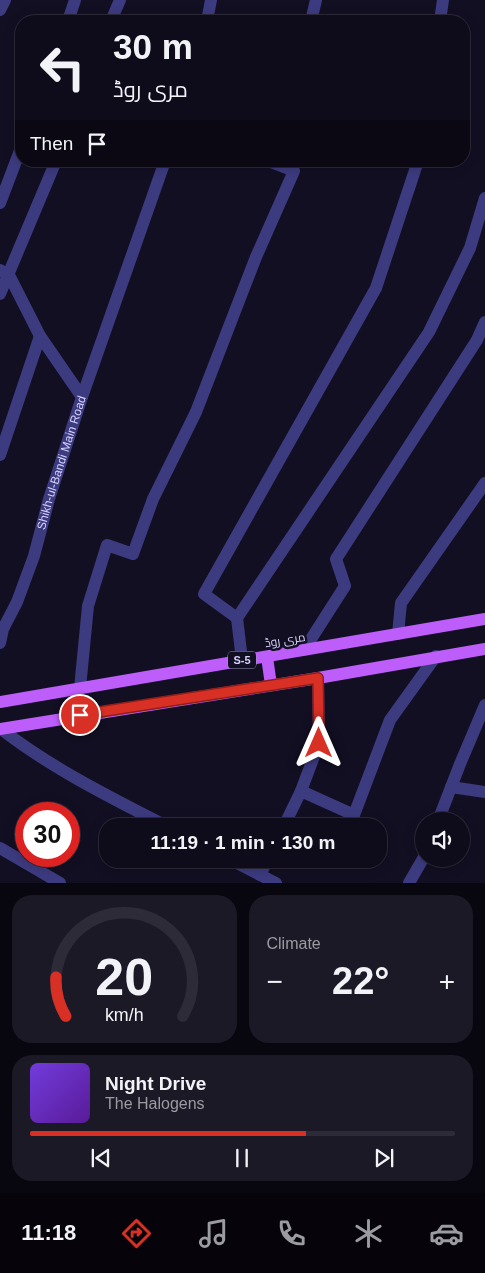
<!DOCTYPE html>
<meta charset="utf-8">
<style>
:root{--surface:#0e0b1a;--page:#1c1927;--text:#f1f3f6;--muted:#9b9ba2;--line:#2e2b39;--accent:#d93025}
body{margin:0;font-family:Helvetica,Cairo,sans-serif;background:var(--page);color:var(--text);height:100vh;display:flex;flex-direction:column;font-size:19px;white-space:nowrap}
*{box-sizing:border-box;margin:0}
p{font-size:16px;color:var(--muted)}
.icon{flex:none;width:28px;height:28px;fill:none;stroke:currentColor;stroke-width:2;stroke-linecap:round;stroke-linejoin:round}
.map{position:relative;height:883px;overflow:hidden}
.panel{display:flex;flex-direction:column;gap:12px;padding:12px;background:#08060e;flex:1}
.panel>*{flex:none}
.guide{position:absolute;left:15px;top:15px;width:455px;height:152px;border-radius:20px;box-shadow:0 2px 12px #0003,0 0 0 1px var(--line);background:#0e0b1a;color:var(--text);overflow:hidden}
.fabs{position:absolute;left:415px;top:812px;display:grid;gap:10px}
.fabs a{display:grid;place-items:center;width:55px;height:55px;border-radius:50%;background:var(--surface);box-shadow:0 2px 12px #0003,0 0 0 1px var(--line);font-size:25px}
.speed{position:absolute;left:15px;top:802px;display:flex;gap:10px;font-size:25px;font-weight:700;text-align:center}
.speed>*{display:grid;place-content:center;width:65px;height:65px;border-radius:50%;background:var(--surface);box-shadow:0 2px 12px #0003,0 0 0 1px var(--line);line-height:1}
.speed .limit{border:8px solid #d22;background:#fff;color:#111}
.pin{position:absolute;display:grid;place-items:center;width:42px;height:42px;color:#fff;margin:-21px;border:2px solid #fff;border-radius:50%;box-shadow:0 1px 5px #0007}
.me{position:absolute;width:55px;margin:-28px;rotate:0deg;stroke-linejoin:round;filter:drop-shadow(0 0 4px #0008)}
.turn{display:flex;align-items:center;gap:18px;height:105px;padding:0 15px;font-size:22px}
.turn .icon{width:65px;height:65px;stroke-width:2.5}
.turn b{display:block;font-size:35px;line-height:42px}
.then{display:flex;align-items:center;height:48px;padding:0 15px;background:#0003;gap:10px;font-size:19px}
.big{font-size:38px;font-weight:800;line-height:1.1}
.panel .tile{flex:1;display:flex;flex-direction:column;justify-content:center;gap:8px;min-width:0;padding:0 18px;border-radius:20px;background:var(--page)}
.panel .dial{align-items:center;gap:0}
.dial svg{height:130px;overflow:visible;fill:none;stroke:var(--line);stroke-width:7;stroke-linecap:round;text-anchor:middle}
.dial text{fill:var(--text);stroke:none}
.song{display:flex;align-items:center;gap:15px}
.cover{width:60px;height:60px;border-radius:8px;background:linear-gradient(135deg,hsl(260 70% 55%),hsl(270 70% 35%))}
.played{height:5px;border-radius:2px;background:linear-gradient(90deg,var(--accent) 65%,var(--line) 65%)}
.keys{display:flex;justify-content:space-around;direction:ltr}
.heat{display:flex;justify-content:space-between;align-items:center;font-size:28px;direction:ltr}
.panel .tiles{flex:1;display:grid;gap:12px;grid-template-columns:1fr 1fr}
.tile:last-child{grid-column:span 2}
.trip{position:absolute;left:99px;top:818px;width:288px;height:50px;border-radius:20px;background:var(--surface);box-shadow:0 2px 12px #0003,0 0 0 1px var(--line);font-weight:800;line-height:50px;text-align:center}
.dock{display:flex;height:80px;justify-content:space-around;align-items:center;background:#06040a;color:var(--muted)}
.dock .icon{width:35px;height:35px}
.dock .selected{color:var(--accent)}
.dock b{font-size:22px;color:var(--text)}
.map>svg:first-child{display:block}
</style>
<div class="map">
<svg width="485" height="883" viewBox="0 0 485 883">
<rect width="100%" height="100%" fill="#120f23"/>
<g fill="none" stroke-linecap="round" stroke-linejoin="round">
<g stroke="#3d3b80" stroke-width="12">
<polyline points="0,10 5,0"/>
<polyline points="68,21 75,0"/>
<polyline points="111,21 120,0"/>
<polyline points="207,21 211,0"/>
<polyline points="311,21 316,0"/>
<polyline points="440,21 443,0"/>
<polyline points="0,203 21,148"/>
<polyline points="0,270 9,275 40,336 82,397"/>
<polyline points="0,294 56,161"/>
<polyline points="0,455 40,336"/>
<polyline points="237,618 204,594 376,288 418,161"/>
<polyline points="398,634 401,603 485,483"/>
<path id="s1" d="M 0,643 L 3,629 L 17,602 L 34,556 L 49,499 L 82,397 L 165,161"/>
<polyline points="304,650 345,586 336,559 477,340 485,322"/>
<polyline points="242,660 237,618 429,332 470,248 485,198"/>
<polyline points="80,688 88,606 107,545 133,554 153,499 196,412 256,257 294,171 268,161"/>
<path d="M 1,729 C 51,768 110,797 166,826"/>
<polyline points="451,787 485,792"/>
<polyline points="301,791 319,743 318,678"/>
<polyline points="438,821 460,764 485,705"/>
<polyline points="284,826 301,791 354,815 390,720 436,656"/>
<polyline points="0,848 60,883"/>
<polyline points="229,859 276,883"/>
<polyline points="260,875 268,859"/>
<polyline points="409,883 424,857"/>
</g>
<g stroke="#bd5dfa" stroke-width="12">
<polyline points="267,657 271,685"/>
<polyline points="0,702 485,619"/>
<polyline points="0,729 318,678 485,649"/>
</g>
</g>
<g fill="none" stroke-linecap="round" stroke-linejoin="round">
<g stroke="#8d1f18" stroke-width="12">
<polyline id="route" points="80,715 318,678 319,743"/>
</g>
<use href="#route" stroke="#d93025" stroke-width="9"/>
</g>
<g text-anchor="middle" stroke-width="5" stroke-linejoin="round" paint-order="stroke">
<rect fill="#120f23" stroke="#9c98bc" stroke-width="1" x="228" y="651.5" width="28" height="17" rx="4"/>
<g font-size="11" font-weight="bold" fill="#d7d2fe">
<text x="242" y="664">S-5</text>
</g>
<g font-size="12" fill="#d7d2fe" stroke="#120f23">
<text dy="4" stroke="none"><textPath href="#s1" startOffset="191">Shikh-ul-Bandi Main Road</textPath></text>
<text transform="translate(285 640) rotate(-9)" y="4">مری روڈ</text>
</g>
</g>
</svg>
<div class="fabs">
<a><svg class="icon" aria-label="sound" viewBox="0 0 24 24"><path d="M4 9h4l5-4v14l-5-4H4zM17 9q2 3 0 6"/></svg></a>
</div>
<div class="speed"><div class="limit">30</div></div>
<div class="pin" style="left:80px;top:715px;background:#d93025"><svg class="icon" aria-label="arrive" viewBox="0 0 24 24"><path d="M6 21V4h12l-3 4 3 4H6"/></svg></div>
<svg class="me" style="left:319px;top:743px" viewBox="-20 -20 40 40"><path d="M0-17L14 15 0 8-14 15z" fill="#d93025" stroke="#fff" stroke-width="4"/></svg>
<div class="trip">11:19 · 1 min · 130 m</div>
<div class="guide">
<div class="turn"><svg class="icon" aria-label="left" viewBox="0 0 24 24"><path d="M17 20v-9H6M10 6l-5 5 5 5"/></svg><div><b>30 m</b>مری روڈ</div></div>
<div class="then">Then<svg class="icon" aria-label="arrive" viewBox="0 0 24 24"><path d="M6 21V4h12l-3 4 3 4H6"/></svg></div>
</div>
</div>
<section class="panel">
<div class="tiles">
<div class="tile dial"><svg viewBox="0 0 100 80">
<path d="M14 69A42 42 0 1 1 86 69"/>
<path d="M14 69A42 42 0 0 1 8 45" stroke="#d93025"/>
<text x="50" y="56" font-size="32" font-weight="700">20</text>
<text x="50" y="72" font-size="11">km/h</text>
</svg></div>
<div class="tile"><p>Climate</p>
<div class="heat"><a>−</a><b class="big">22°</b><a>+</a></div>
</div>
<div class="tile">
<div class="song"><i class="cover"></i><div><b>Night Drive</b><p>The Halogens</p></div></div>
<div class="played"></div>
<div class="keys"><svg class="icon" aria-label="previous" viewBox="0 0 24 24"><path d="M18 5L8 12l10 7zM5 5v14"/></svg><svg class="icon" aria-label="pause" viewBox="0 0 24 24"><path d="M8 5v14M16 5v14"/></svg><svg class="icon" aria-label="next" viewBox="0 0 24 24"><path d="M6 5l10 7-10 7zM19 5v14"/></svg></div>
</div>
</div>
</section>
<nav class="dock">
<b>11:18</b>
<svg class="icon selected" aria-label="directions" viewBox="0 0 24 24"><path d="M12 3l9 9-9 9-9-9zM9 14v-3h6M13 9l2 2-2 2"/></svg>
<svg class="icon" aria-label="music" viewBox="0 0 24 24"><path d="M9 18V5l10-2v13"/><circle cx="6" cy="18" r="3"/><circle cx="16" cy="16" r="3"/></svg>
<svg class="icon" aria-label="phone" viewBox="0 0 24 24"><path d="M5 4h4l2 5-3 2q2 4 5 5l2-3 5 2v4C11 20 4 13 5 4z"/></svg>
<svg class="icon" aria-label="climate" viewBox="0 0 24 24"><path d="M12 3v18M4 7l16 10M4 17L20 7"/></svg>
<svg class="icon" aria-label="car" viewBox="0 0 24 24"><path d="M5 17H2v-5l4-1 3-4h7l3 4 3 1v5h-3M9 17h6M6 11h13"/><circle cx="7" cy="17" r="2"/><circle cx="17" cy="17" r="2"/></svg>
</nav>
